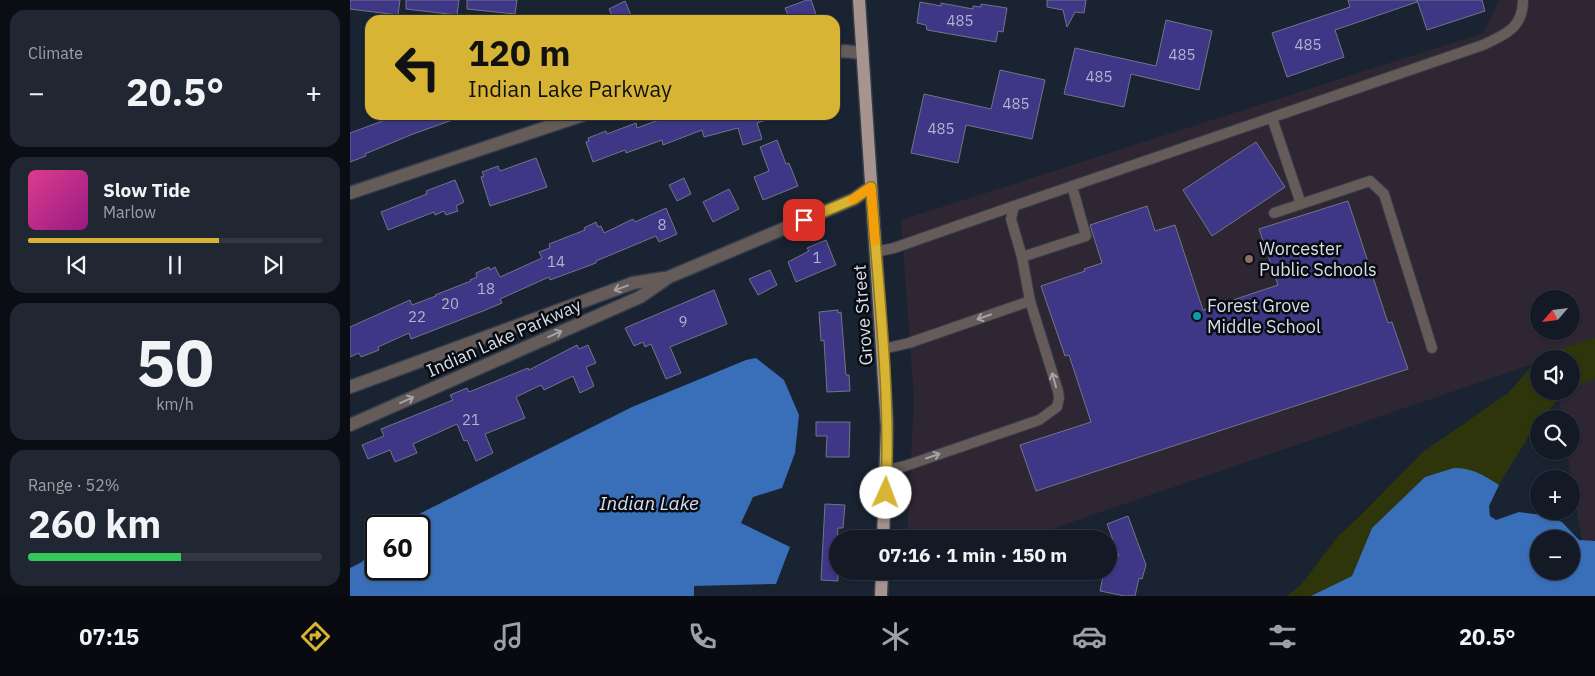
<!DOCTYPE html>
<meta charset="utf-8">
<style>
:root{--surface:#131a25;--page:#202732;--text:#f1f3f6;--muted:#9da1a7;--line:#323842;--accent:#d7b434}
body{margin:0;font-family:"IBM Plex Sans",sans-serif;background:var(--page);color:var(--text);height:100vh;display:flex;flex-direction:column;font-size:19px;white-space:nowrap}
*{box-sizing:border-box;margin:0}
p{font-size:16px;color:var(--muted)}
.icon{flex:none;width:28px;height:28px;fill:none;stroke:currentColor;stroke-width:2;stroke-linecap:round;stroke-linejoin:round}
.map{position:relative;flex:1;overflow:hidden}
.details{display:flex;flex-direction:column;gap:10px;padding:10px;background:#0a0e14;width:350px}
.details>*{flex:none}
.guide{position:absolute;left:15px;top:15px;width:475px;height:105px;border-radius:15px;box-shadow:0 1px 4px #0004,0 0 0 1px var(--line);background:#d7b434;color:#111;overflow:hidden}
.needle{width:32px;rotate:242deg}
.tools{position:absolute;left:1180px;top:290px;display:grid;gap:10px}
.tools a{display:grid;place-items:center;width:50px;height:50px;border-radius:50%;background:var(--surface);box-shadow:0 1px 4px #0004,0 0 0 1px var(--line);font-size:25px}
.speed{position:absolute;left:15px;top:515px;display:flex;gap:10px;font-size:25px;font-weight:700;text-align:center}
.speed>*{display:grid;place-content:center;width:65px;height:65px;border-radius:50%;background:var(--surface);box-shadow:0 1px 4px #0004,0 0 0 1px var(--line);line-height:1}
.speed .limit{border:2px solid #111;border-radius:8px;background:#fff;color:#111}
.pin{position:absolute;display:grid;place-items:center;width:42px;height:42px;color:#fff;margin:-21px;border-radius:10px;box-shadow:0 2px 8px #0006}
.me{position:absolute;width:55px;margin:-28px;rotate:2deg;stroke-linejoin:round;filter:drop-shadow(0 0 4px #0008)}
.turn{display:flex;align-items:center;gap:18px;height:105px;padding:0 20px;font-size:22px}
.turn .icon{width:65px;height:65px;stroke-width:2.5}
.turn b{display:block;font-size:35px;line-height:42px}
.big{font-size:38px;font-weight:700;line-height:1.1}
.details .card{flex:1;display:flex;flex-direction:column;justify-content:center;gap:8px;min-width:0;padding:0 18px;border-radius:15px;background:var(--page)}
.details .dial{align-items:center;gap:0}
.dial b{font-size:65px;line-height:1}
.song{display:flex;align-items:center;gap:15px}
.cover{width:60px;height:60px;border-radius:8px;background:linear-gradient(135deg,hsl(330 70% 55%),hsl(310 70% 35%))}
.played{height:5px;border-radius:2px;background:linear-gradient(90deg,var(--accent) 65%,var(--line) 65%)}
.keys{display:flex;justify-content:space-around;direction:ltr}
.heat{display:flex;justify-content:space-between;align-items:center;font-size:28px;direction:ltr}
.charge{height:8px;border-radius:4px;background:linear-gradient(90deg,#34c759 52%,var(--line) 0)}
.trip{position:absolute;left:479px;top:530px;width:288px;height:50px;border-radius:25px;background:var(--surface);box-shadow:0 1px 4px #0004,0 0 0 1px var(--line);font-weight:700;line-height:50px;text-align:center}
.tab-bar{display:flex;height:80px;justify-content:space-around;align-items:center;background:#080a0f;color:var(--muted)}
.tab-bar .icon{width:35px;height:35px}
.tab-bar .selected{color:var(--accent)}
.tab-bar b{font-size:22px;color:var(--text)}
main{display:flex;flex:1;min-height:0}
.map>svg:first-child{display:block}
</style>
<main>
<section class="details">
<div class="card"><p>Climate</p>
<div class="heat"><a>−</a><b class="big">20.5°</b><a>+</a></div>
</div>
<div class="card">
<div class="song"><i class="cover"></i><div><b>Slow Tide</b><p>Marlow</p></div></div>
<div class="played"></div>
<div class="keys"><svg class="icon" aria-label="previous" viewBox="0 0 24 24"><path d="M18 5L8 12l10 7zM5 5v14"/></svg><svg class="icon" aria-label="pause" viewBox="0 0 24 24"><path d="M8 5v14M16 5v14"/></svg><svg class="icon" aria-label="next" viewBox="0 0 24 24"><path d="M6 5l10 7-10 7zM19 5v14"/></svg></div>
</div>
<div class="card dial"><b>50</b><p>km/h</p></div>
<div class="card"><p>Range · 52%</p><b class="big">260 km</b><div class="charge"></div></div>
</section>
<div class="map">
<svg width="1245" height="596" viewBox="0 0 1245 596">
<rect width="100%" height="100%" fill="#192331"/>
<path fill="#2f2634" fill-rule="evenodd" d="M 1149,0 L 1245,0 L 1245,575 L 1238,578 L 1217,451 L 1221,451 L 1221,419 L 1212,419 L 1208,391 L 1221,391 L 1221,359 L 1189,359 L 1189,362 L 672,539 L 557,539 L 564,399 L 551,220 L 1133,33 ZM 1189,299 L 1221,299 L 1221,331 L 1189,331 Z"/>
<g fill="#2f350b">
<polygon points="1245,337 1245,379 1231,384 1221,391 1221,359 1194,359 1211,349"/>
<polygon points="1189,362 1189,391 1221,391 1204,404 1191,419 1189,419 1149,485 1130,473 1075,477 1022,528 1002,576 961,596 937,596 951,585 988,536 1007,519 1073,452 1158,393 1181,367"/>
</g>
<g fill="#396fb8" fill-rule="evenodd">
<polygon points="406,358 434,380 449,415 445,453 432,488 403,497 391,523 440,547 426,584 344,586 344,596 0,596 0,568 12,562 26,545 26,569 69,569 69,526 50,526 71,513 282,407 396,360"/>
<path d="M 1104,468 C 1122,468 1134,475 1149,485 L 1139,506 L 1140,516 L 1146,520 L 1169,512 L 1192,515 L 1212,522 L 1229,540 L 1245,541 L 1245,596 L 961,596 L 1002,576 L 1022,528 L 1075,477 ZM 1189,539 L 1221,539 L 1221,571 L 1189,571 Z"/>
</g>
<g fill="#3d3786" stroke="#737488">
<polygon points="0,0 50,0 48,15 0,9"/>
<polygon points="56,0 109,0 107,15 56,9"/>
<polygon points="117,0 167,0 165,14 117,9"/>
<polygon points="457,0 461,0 468,20 440,20 435,8"/>
<polygon points="697,0 736,0 734,13 725,12 717,27 713,10 697,7"/>
<polygon points="998,0 1067,0 1067,2 985,30 994,57 937,77 922,33 1000,7"/>
<polygon points="1067,0 1132,0 1135,11 1077,30"/>
<polygon points="275,1 283,20 264,20 259,9"/>
<polygon points="570,2 591,6 591,3 623,9 623,6 631,7 631,4 657,8 653,32 648,31 646,42 577,30 576,25 567,23"/>
<polygon points="816,20 862,31 849,90 781,74 774,107 714,94 725,48 806,66"/>
<polygon points="650,70 695,80 682,139 616,125 608,163 561,153 574,94 641,109"/>
<polygon points="49,115 111,115 111,117 63,134 15,154 16,156 0,162 0,133"/>
<polygon points="322,115 419,115 419,119 407,123 412,139 393,145 388,128 354,137 352,130 313,145 312,140 276,153 275,150 243,162 236,142 239,141 238,138 256,131 257,134 286,123 287,128"/>
<polygon points="427,140 436,164 439,163 448,186 413,200 404,177 419,171 410,147"/>
<polygon points="906,142 935,187 862,236 833,190"/>
<polygon points="186,158 197,187 140,206 131,177 134,176 132,172 148,166 150,171"/>
<polygon points="334,178 341,194 327,201 319,185"/>
<polygon points="105,180 114,202 106,206 108,211 96,215 94,211 85,215 84,212 38,230 31,212 77,194 76,191"/>
<polygon points="379,189 389,209 363,222 353,202"/>
<polygon points="998,201 1038,323 1042,322 1058,369 686,491 670,445 741,422 719,355 715,356 691,286 735,271 734,269 752,263 740,225 797,206 805,231 825,225 853,310 928,285 909,229"/>
<polygon points="316,208 327,234 309,242 306,236 246,261 246,263 200,280 199,277 150,299 152,303 133,311 61,339 59,333 28,347 29,350 11,357 9,353 0,357 0,327 60,300 62,305 86,296 85,295 121,281 120,280 127,277 126,273 139,267 140,270 145,267 150,277 192,258 189,252 200,248 199,244 235,230 234,228 246,222 248,227 251,226 254,233 283,219 285,222"/>
<polygon points="476,240 486,265 446,282 438,262 459,251 457,248"/>
<polygon points="420,270 427,285 408,295 399,279"/>
<polygon points="364,290 377,324 320,347 331,373 316,379 301,344 295,347 293,342 284,346 275,328"/>
<polygon points="488,310 488,313 491,312 496,375 499,375 500,391 477,392 474,340 471,341 469,312"/>
<polygon points="227,345 229,349 238,345 246,363 236,367 244,386 230,393 223,376 194,390 191,385 166,397 175,418 135,434 143,453 126,461 117,440 114,441 107,424 63,444 67,453 45,462 40,450 18,459 12,445 34,436 31,429 103,400 100,395 117,388 119,392 178,368 179,370"/>
<polygon points="466,422 500,422 499,457 476,457 477,436 466,436"/>
<polygon points="475,504 495,505 493,528 488,528 486,557 488,557 488,581 471,580"/>
<polygon points="778,516 796,565 792,579 789,578 785,596 775,596 750,591 754,571 758,571 758,554 769,556 757,524"/>
</g>
<g fill="none" stroke-linecap="round" stroke-linejoin="round">
<g stroke="#343d4a" stroke-width="12">
<g id="lane">
<polyline points="922,118 951,204"/>
<polyline points="924,213 1020,181 1034,194 1082,348"/>
<polyline points="525,252 544,248 664,206"/>
<polyline points="672,257 736,236 722,186"/>
<polyline points="533,349 559,343 680,301"/>
<path d="M 537,470 L 555,466 L 689,420 L 707,407 L 709,398 L 708,391 L 680,301 L 672,257 L 661,219 L 664,206 L 1133,45 C 1155,35 1173,28 1173,0"/>
</g>
</g>
<g stroke="#343d4a" stroke-width="15">
<g id="street">
<polyline points="485,53 494,51 512,53"/>
<polyline points="0,193 233,115"/>
<polyline points="0,387 283,283 314,278"/>
<polyline points="0,425 290,297 319,277 504,199 521,187"/>
</g>
</g>
<g stroke="#343d4a" stroke-width="15">
<g id="primary">
<polyline points="509,0 537,426 533,539"/>
<polyline points="531,596 532,571"/>
</g>
</g>
<use href="#lane" stroke="#655b58" stroke-width="10"/>
<use href="#street" stroke="#655b58" stroke-width="12"/>
<use href="#primary" stroke="#a8948e" stroke-width="12"/>
</g>
<defs><path id="oneway-shaft" d="M-6 0H5M1.5-3L5.5 0L1.5 3" fill="none" stroke-width="1.6" stroke-linecap="round" stroke-linejoin="round" transform="scale(1.25)"/></defs>
<g stroke="#a4a3a7">
<use href="#oneway-shaft" transform="translate(271 288) rotate(160)"/>
<use href="#oneway-shaft" transform="translate(634 317) rotate(161)"/>
<use href="#oneway-shaft" transform="translate(205 334) rotate(-24)"/>
<use href="#oneway-shaft" transform="translate(704 380) rotate(-106)"/>
<use href="#oneway-shaft" transform="translate(57 400) rotate(-24)"/>
<use href="#oneway-shaft" transform="translate(583 456) rotate(-19)"/>
</g>
<g fill="none" stroke-linecap="round" stroke-linejoin="round">
<g stroke="#8c7522" stroke-width="12">
<path id="route" d="M 454,220 L 504,199 L 521,187 C 528,289 541,391 536,493"/>
</g>
<use href="#route" stroke="#d7b434" stroke-width="9"/>
<polyline stroke="#f59e0b" stroke-width="9" points="503,199 521,187 525,241"/>
</g>
<circle fill="#8d6e63" stroke="#080c12" stroke-width="2" cx="899" cy="259" r="5"/>
<circle fill="#0f9aa8" stroke="#080c12" stroke-width="2" cx="847" cy="316" r="5"/>
<g text-anchor="middle" stroke-width="5" stroke-linejoin="round" paint-order="stroke">
<g font-size="15" fill="#b0b4cf">
<text x="610" y="26">485</text>
<text x="958" y="50">485</text>
<text x="832" y="60">485</text>
<text x="749" y="82">485</text>
<text x="666" y="109">485</text>
<text x="591" y="134">485</text>
<text x="312" y="230">8</text>
<text x="467" y="263">1</text>
<text x="206" y="267">14</text>
<text x="136" y="294">18</text>
<text x="100" y="309">20</text>
<text x="67" y="322">22</text>
<text x="333" y="327">9</text>
<text x="121" y="425">21</text>
</g>
<g font-size="18" fill="#d7dee7" stroke="#080c12" text-anchor="start">
<text x="909" y="255">Worcester<tspan x="909" dy="21">Public Schools</tspan></text>
<text x="857" y="312">Forest Grove<tspan x="857" dy="21">Middle School</tspan></text>
</g>
<g font-size="18" fill="#d7dee7" stroke="#080c12">
<text transform="translate(513 315) rotate(-94)" y="6">Grove Street</text>
<text transform="translate(154 338) rotate(-24)" y="6">Indian Lake Parkway</text>
</g>
<g font-size="19" font-style="italic" fill="#d2e0f4" stroke="#080c12">
<text x="299" y="510">Indian Lake</text>
</g>
</g>
</svg>
<div class="tools">
<a><svg class="needle" viewBox="-14 -14 28 28"><path d="M0-13l5 13h-10z" fill="#e53935"/><path d="M0 13l5-13h-10z" fill="#9da1a7"/></svg></a>
<a><svg class="icon" aria-label="sound" viewBox="0 0 24 24"><path d="M4 9h4l5-4v14l-5-4H4zM17 9q2 3 0 6"/></svg></a>
<a><svg class="icon" aria-label="search" viewBox="0 0 24 24"><circle cx="10" cy="10" r="6"/><path d="M15 15l6 6"/></svg></a>
<a>+</a>
<a>−</a>
</div>
<div class="speed"><div class="limit">60</div></div>
<div class="pin" style="left:454px;top:220px;background:#d93025"><svg class="icon" aria-label="arrive" viewBox="0 0 24 24"><path d="M6 21V4h12l-3 4 3 4H6"/></svg></div>
<svg class="me" style="left:536px;top:493px" viewBox="-20 -20 40 40"><circle r="19" fill="#fff"/><path d="M0-13L10 11 0 6-10 11z" fill="#d7b434"/></svg>
<div class="trip">07:16 · 1 min · 150 m</div>
<div class="guide">
<div class="turn"><svg class="icon" aria-label="left" viewBox="0 0 24 24"><path d="M17 20v-9H6M10 6l-5 5 5 5"/></svg><div><b>120 m</b>Indian Lake Parkway</div></div>
</div>
</div>
</main>
<nav class="tab-bar">
<b>07:15</b>
<svg class="icon selected" aria-label="directions" viewBox="0 0 24 24"><path d="M12 3l9 9-9 9-9-9zM9 14v-3h6M13 9l2 2-2 2"/></svg>
<svg class="icon" aria-label="music" viewBox="0 0 24 24"><path d="M9 18V5l10-2v13"/><circle cx="6" cy="18" r="3"/><circle cx="16" cy="16" r="3"/></svg>
<svg class="icon" aria-label="phone" viewBox="0 0 24 24"><path d="M5 4h4l2 5-3 2q2 4 5 5l2-3 5 2v4C11 20 4 13 5 4z"/></svg>
<svg class="icon" aria-label="climate" viewBox="0 0 24 24"><path d="M12 3v18M4 7l16 10M4 17L20 7"/></svg>
<svg class="icon" aria-label="car" viewBox="0 0 24 24"><path d="M5 17H2v-5l4-1 3-4h7l3 4 3 1v5h-3M9 17h6M6 11h13"/><circle cx="7" cy="17" r="2"/><circle cx="17" cy="17" r="2"/></svg>
<svg class="icon" aria-label="filters" viewBox="0 0 24 24"><path d="M4 7h16M4 17h16"/><circle cx="9" cy="7" r="2"/><circle cx="15" cy="17" r="2"/></svg>
<b>20.5°</b>
</nav>
